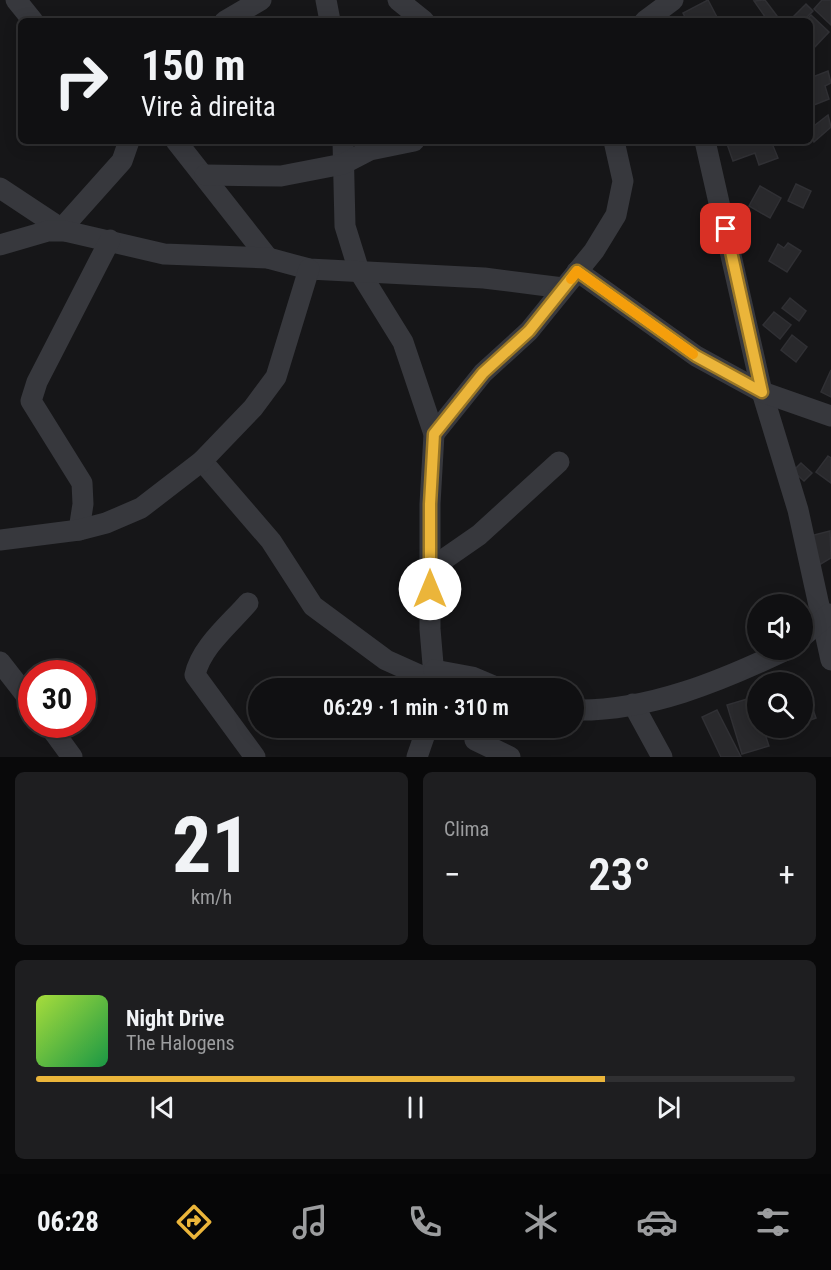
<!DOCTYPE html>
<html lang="pt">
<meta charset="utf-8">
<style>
:root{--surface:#101012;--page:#1e1e20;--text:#f1f3f6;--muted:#9c9d9f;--line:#303032;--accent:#ebb53a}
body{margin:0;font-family:"Roboto Condensed",sans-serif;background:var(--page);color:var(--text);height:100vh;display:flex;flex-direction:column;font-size:22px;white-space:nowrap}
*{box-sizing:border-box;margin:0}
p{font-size:20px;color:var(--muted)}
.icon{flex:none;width:33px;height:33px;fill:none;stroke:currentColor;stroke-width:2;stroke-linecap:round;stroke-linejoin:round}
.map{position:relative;height:757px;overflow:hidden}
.sheet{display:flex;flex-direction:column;gap:15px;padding:15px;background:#09090a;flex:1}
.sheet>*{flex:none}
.hud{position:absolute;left:18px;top:18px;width:795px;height:126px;border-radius:9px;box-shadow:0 3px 15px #0003,0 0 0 2px var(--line);background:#101012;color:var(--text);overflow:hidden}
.controls{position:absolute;left:747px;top:594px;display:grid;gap:12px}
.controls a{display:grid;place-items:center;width:66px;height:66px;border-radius:50%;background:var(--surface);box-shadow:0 3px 15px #0003,0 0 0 2px var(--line);font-size:30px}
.speed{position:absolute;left:18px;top:660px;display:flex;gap:12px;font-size:30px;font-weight:700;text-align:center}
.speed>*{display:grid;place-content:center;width:78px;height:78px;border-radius:50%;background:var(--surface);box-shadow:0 3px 15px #0003,0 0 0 2px var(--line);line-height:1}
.speed .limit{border:9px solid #d22;background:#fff;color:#111}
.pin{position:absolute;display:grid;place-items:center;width:51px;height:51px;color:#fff;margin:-26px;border-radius:12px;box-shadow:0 3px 9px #0006}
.me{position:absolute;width:66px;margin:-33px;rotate:0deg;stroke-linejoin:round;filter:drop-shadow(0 0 4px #0008)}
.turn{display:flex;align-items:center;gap:21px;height:126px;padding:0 24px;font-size:27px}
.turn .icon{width:78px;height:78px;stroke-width:2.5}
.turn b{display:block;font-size:42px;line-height:51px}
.big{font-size:45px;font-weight:600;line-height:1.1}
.sheet .widget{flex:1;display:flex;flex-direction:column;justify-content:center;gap:9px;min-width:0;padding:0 21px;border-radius:9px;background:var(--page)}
.sheet .dial{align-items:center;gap:0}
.dial b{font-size:78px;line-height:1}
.song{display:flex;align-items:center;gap:18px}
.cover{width:72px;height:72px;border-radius:9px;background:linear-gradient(135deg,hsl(80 70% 55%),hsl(140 70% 35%))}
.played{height:6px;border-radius:3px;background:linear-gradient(90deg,var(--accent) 75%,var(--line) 75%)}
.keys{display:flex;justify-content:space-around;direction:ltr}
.heat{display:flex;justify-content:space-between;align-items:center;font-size:33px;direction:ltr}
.sheet .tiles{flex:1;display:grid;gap:15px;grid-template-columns:1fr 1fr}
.widget:last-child{grid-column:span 2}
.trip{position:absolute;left:248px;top:678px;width:336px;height:60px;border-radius:30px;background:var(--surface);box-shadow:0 3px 15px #0003,0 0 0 2px var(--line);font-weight:600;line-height:60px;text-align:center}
.menu{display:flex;height:96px;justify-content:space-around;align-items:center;background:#060607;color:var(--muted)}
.menu .icon{width:42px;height:42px}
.menu .current{color:var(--accent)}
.menu b{font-size:27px;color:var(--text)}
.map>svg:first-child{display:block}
</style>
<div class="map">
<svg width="831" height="757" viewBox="0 0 831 757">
<rect width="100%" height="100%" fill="#161618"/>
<g fill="#29292c" stroke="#303034" stroke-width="1.5">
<polygon points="708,0 719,21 687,21 683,13"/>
<polygon points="765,0 780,20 779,21 768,21 754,1"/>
<polygon points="822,0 831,0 831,25 814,9"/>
<polygon points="806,4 813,11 803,21 789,21"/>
<polygon points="811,15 829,32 810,52 810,21 805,21"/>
<polygon points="828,71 831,83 825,86 829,99 814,105 810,96 810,78"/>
<polygon points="828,115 831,127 814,142 810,129"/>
<polygon points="726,141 771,141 778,158 759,165 755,153 733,161"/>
<polygon points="796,184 811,191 803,208 788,201"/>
<polygon points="760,186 781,198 770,218 749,206"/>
<polygon points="788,243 801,251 787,272 769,261 778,244 784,248"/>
<polygon points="790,298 806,311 799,321 782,308"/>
<polygon points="774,312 791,325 780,339 763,325"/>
<polygon points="792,335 807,347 796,362 781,350"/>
<polygon points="831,370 831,397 821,392"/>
<polygon points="828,456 831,458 831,483 816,472"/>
<polygon points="801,463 812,473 804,481 793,471"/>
<polygon points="830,531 831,558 814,568 806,537"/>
<polygon points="754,697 758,708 758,728 763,728 769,746 742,754 727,705"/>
<polygon points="809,698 816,718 802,723 802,700"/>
<polygon points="717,710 741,757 721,757 702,717"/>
</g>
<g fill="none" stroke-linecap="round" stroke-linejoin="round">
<g stroke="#37383d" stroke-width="21">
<polyline points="16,0 33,21"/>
<polyline points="326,0 330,21"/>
<polyline points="398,0 424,21"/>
<polyline points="225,21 261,0"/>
<polyline points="645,21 673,0"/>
<polyline points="176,141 268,258"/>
<polyline points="343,141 345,226 359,271 403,342 434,434 430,504 430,629 435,688"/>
<polyline points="705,141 762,392 798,510 831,660"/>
<polyline points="205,175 281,176 343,164 370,150 414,141"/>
<polyline points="0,188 65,231"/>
<polyline points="63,227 122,161 129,141"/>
<polyline points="0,245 48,231 65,231 164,254 268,258 309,269 484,278 563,288"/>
<polyline points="577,271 696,356 762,392 831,416"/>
<polyline points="434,434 483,373 529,331 594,251 616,215 623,181 614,141"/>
<polyline points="202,461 271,541 313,606 386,660 435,682"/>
<polyline points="79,530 83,504 82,483 31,401 37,382 110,240"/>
<polyline points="0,540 79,530 106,523 141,508 202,461 253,408 276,377 309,269"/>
<polyline points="430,569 479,535 559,462"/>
<path d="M 248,603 C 230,624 201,647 195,675 L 255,757"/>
<polyline points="802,637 829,614"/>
<polyline points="0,662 32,703"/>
<polyline points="434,670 472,677 498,688"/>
<polyline points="633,704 662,757"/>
<path d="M 573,710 C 647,712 721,681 786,650"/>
<polyline points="48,724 72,757"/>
<polyline points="475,740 510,757"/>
<polyline points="417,757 427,728"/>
</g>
</g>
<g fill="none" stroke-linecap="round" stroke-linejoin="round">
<g stroke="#997626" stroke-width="15">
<polyline id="route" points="430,589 430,504 434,434 483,373 529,331 577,271 696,356 762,392 726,229"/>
</g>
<use href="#route" stroke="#ebb53a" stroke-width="10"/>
<polyline stroke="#f59e0b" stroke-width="10" points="571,279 577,271 693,354"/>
</g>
</svg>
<div class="controls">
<a><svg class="icon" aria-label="sound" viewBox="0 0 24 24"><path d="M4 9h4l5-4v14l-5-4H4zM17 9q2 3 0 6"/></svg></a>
<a><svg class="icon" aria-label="search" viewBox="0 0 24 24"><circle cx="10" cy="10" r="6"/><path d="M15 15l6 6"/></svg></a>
</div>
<div class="speed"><div class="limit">30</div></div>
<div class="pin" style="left:726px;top:229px;background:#d93025"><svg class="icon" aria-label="arrive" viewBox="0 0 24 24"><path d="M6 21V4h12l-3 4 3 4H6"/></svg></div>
<svg class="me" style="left:430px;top:589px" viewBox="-20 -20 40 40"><circle r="19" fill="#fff"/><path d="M0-13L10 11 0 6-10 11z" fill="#ebb53a"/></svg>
<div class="trip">06:29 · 1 min · 310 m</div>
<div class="hud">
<div class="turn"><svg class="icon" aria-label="right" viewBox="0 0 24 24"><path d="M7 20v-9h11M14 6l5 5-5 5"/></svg><div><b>150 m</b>Vire à direita</div></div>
</div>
</div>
<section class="sheet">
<div class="tiles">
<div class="widget dial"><b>21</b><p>km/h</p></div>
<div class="widget"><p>Clima</p>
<div class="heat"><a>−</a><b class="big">23°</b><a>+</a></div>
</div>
<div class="widget">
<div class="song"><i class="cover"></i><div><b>Night Drive</b><p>The Halogens</p></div></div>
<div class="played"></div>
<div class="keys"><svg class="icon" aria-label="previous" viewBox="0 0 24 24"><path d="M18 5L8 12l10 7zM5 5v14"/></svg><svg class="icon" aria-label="pause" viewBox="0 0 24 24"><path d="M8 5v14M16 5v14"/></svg><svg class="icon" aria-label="next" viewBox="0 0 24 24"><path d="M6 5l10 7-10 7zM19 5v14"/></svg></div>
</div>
</div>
</section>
<nav class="menu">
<b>06:28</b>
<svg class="icon current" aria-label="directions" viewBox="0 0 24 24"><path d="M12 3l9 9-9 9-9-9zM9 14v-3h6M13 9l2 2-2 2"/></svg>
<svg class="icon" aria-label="music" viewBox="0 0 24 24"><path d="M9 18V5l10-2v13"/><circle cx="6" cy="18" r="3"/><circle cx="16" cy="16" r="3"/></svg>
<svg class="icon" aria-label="phone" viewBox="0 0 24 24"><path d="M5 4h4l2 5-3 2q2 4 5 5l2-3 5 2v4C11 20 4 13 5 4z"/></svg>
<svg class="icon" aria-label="climate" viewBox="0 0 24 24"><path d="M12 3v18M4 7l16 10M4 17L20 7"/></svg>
<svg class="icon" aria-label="car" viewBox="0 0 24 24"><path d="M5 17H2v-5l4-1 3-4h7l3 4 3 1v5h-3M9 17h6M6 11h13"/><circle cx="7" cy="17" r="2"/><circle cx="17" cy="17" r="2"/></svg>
<svg class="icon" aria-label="filters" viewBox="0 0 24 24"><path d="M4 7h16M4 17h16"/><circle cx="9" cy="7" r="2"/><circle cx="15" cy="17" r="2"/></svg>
</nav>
